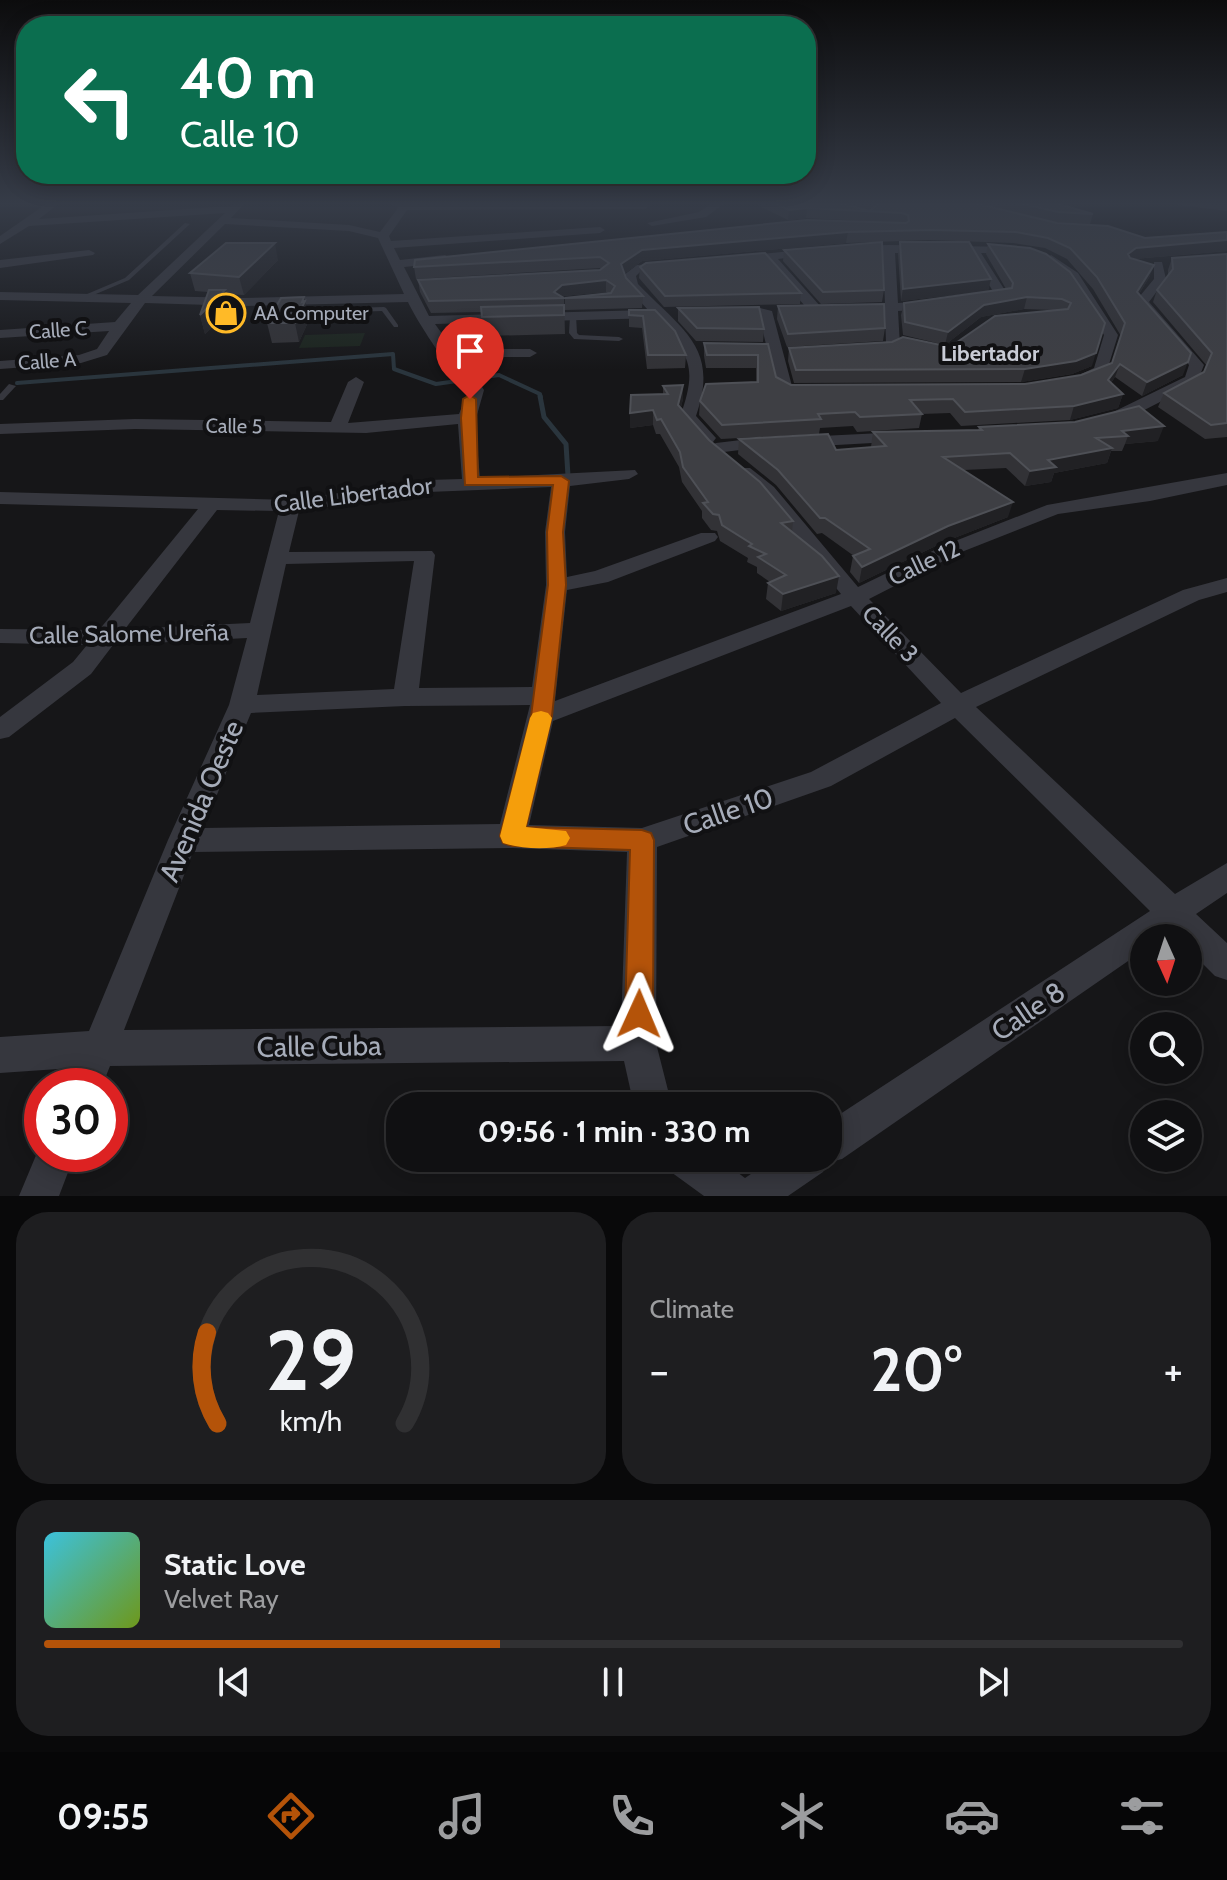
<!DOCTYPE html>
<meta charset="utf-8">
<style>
:root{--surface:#101012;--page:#1e1e20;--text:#f1f3f6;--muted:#9c9d9f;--line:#303032;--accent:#b45309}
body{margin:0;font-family:Cabin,sans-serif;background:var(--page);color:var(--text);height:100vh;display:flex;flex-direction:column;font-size:30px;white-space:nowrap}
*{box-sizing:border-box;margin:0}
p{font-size:26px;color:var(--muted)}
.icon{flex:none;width:44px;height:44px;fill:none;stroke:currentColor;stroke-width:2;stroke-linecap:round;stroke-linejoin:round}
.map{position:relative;height:1196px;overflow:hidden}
.details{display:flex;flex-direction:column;gap:16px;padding:16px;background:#09090a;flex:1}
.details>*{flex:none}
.banner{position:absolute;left:16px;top:16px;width:800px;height:168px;border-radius:32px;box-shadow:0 4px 20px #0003,0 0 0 2px var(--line);background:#0b6e4f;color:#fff;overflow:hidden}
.needle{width:52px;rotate:177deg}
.controls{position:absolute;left:1130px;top:924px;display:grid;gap:16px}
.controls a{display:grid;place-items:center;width:72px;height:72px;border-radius:50%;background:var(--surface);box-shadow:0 4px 20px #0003,0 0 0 2px var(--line);font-size:40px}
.speed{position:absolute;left:24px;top:1068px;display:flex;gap:16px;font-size:40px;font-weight:700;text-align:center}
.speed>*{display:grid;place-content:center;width:104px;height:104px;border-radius:50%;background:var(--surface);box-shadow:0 4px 20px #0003,0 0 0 2px var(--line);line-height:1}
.speed .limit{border:12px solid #d22;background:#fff;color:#111}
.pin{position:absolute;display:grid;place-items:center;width:68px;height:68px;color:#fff;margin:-82px -34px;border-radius:50% 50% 50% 0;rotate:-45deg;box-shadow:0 0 8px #0007}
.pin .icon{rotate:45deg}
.me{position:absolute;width:88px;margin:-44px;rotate:1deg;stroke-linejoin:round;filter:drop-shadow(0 0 6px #0008)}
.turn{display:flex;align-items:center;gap:28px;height:168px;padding:0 32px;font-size:36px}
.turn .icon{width:104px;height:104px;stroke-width:2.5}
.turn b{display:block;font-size:56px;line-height:68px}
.big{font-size:60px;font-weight:800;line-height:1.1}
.details .widget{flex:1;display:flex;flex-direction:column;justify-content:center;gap:12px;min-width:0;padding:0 28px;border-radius:32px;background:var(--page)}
.details .dial{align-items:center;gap:0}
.dial svg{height:208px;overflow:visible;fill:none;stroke:var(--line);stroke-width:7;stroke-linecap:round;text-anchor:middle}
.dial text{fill:var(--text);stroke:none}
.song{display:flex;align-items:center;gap:24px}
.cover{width:96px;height:96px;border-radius:12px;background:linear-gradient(135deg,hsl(190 70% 55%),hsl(80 70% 35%))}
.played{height:8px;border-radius:4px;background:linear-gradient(90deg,var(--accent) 40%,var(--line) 40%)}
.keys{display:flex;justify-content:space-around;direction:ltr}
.heat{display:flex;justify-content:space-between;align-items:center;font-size:44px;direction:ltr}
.details .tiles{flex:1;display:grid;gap:16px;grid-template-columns:1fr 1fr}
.widget:last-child{grid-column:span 2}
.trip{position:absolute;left:386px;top:1092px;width:456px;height:80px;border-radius:32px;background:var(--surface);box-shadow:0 4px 20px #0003,0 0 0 2px var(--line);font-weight:800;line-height:80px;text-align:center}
.menu{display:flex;height:128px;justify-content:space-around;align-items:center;background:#060607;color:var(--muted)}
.menu .icon{width:56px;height:56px}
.menu .on{color:var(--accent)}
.menu b{font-size:36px;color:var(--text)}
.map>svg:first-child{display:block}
</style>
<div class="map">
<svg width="1227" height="1196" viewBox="0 0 1227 1196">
<rect width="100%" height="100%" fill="#161618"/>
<polygon fill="#1b241d" points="365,333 360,346 299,348 305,335"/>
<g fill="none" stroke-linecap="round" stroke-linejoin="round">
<polyline stroke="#2a353d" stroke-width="4" points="17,383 393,354 394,369 436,384 499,375 540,394 541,398"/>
<polyline stroke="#2a353d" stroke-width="5" points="540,396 544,417 566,444 568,476"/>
<g fill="#36373e" fill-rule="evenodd">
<polygon points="185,223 190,224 129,280 84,299 80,299 80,297 125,278"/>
<polygon points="384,307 386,308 398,325 398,327 394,327 382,311 321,313 318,311 321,309"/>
<polygon points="573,314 576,316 577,333 579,335 619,337 623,339 619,341 574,339 569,333 570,316"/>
<polygon points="9,384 16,386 3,400 0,400 0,394"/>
</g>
<g fill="#36373e" fill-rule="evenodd">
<path d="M 49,202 L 61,202 L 39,219 L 231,206 L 235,202 L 246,202 L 231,218 L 349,225 L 380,232 L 398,208 L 388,202 L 649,204 L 650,206 L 645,209 L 407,210 L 389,236 L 391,241 L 600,227 L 605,230 L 600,233 L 394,248 L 400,260 L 445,255 L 451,259 L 445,263 L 404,267 L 429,316 L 648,310 L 628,288 L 624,275 L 637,265 L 672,263 L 672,269 L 640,272 L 636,276 L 638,284 C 682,330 720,347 696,416 L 716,438 L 713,442 L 701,442 L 680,417 C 698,367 690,355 656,318 L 435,324 L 453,349 L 530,349 L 537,353 L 530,357 L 460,357 L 475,378 L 467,383 C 453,378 415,318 408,302 L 243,306 L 145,303 L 107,355 L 81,363 L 0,369 L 0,361 L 79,355 L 97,349 L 109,331 L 0,338 L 0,330 L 115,322 L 131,303 L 0,300 L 0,292 L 138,295 L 225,213 L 29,226 L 0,244 L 0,236 ZM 225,224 L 349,231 L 378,238 L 404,294 L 243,298 L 152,296 Z"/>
<polygon points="714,202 726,202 706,217 652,226 647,223 699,212"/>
<polygon points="1006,202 1045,202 1038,211"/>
<polygon points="1174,202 1227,205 1227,211 1179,205"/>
<polygon points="889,245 1015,247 1021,250 1015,253 981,253 1008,295 978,304 971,300 973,297 994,293 970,253 895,253 898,303 932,301 939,305 932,309 898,311 900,346 898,349 864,353 864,347 886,343 885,312 854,314 847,310 854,306 885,304 883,253 853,252 847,249 853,246"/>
<polygon points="811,249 815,250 815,254 778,259 821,307 823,310 816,314 811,313 766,261 742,264 736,260 742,256"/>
<polygon points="89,250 95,253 93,255 0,268 0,260"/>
<polygon points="1051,255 1078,273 1118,335 1106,374 1077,385 1069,380 1094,368 1104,335 1069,278 1045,259"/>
<polygon points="1154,262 1162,262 1166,279 1149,302 1204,365 1197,383 1121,422 1109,422 1107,418 1109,414 1185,377 1189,365 1135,302 1154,279"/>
<polygon points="760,308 772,311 792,386 809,389 809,395 785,395 777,390 758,311"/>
<path d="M 356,377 L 364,382 L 348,423 L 459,414 L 470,387 L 482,387 L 484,390 L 475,422 L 480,478 L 635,470 L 638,474 L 629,479 L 570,486 L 565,532 L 567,577 L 595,571 L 701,533 L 715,533 L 718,537 L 715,541 L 608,582 L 567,590 L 555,701 L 841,594 L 760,495 L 738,476 L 735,472 L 738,468 L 750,468 L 774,487 L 858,587 L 945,545 L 1047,505 L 1227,473 L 1227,485 L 1150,501 L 1058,514 L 959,553 L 869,599 L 961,693 L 1183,590 L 1227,578 L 1227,592 L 1199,600 L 976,707 L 1175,894 L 1227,863 L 1227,893 L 1196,914 L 1227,943 L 1227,980 L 1215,976 L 1188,949 L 1188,938 L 1177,938 L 1171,931 L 1161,938 L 1144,938 L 1144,950 L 842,1159 L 826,1163 L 823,1172 L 788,1196 L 704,1196 L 671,1172 L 666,1158 L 718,1158 L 745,1178 L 775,1158 L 828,1158 L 828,1122 L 1150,911 L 955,718 L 831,786 L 657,847 L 656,1043 L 672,1106 L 634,1106 L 624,1061 L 110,1066 L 102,1086 L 66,1086 L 73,1068 L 0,1073 L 0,1037 L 89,1031 L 168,840 L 229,705 L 247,638 L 113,645 L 91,674 L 9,737 L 0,739 L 0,717 L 73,662 L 87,645 L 0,643 L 0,629 L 99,630 L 198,509 L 0,504 L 0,492 L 290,500 L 428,480 L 462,479 L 458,424 L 366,433 L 135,429 L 0,434 L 0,424 L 135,419 L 331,422 L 348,382 ZM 551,487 L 545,532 L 546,585 L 532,687 L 419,688 L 435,555 L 432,551 L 289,552 L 299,511 L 428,492 ZM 217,510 L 279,511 L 250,623 L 125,629 ZM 414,561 L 394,689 L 257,695 L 286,564 ZM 851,606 L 941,703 L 811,772 L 642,828 L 529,825 L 553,721 ZM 530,705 L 500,824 L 203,828 L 251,713 L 405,706 ZM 512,848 L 627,852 L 621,1026 L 124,1030 L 193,852 Z"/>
<polygon points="902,432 911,437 908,441 801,447 792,442 801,437"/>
<polygon points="766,437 775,442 772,446 716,453 707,448 716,443"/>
<polygon points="42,1141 42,1154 75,1154 59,1196 19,1196"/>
</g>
</g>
<g fill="#323236">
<polygon points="751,202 1034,202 1093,214 1090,224 1055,222 983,205 1057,223 1145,238 1227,232 1227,251 1134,259 1150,276 1139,294 1183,375 1142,396 1115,377 1111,383 1123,394 1118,408 1070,420 961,426 950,413 922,414 919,428 857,432 853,426 820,428 819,434 721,439 699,415 700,401 756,382 756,368 706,368 704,356 704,343 768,344 776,377 791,385 1025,384 1081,375 1112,364 1121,336 1093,289 1067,259 1045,248 1013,243 929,240 846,243 642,261 624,274 626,278 643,296 642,308 565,310 565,298 608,293 606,292 563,296 564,298 565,334 484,336 481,312 431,313 420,292 418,280 600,270 602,269 600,268 416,279 414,267 901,223 806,218 788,220"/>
<polygon points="900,242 991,279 988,291 901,301 898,253"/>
<polygon points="988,244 1070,272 1092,366 1072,374 1021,382 794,383 788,361 789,348 950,347 1052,310 1024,309 981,317 945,345 903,335 901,315 904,303 1006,289 986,254"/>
<polygon points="784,250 884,290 882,302 821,304 783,261"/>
<polygon points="1227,254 1227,437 1205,439 1158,407 1164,393 1204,372 1207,366 1153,302 1157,290 1168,275 1168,270 1172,258"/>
<polygon points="278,260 244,295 226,294 230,309 205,334 200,315 208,292 195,291 190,273"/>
<polygon points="640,267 801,293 800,304 664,307 639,278"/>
<polygon points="304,297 309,320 299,342 272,343 267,323"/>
<polygon points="778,306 885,328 883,341 787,347 777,319"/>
<polygon points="678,308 764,329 763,342 696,341 678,321"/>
<polygon points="629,310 655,310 686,355 685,368 647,369 642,328 629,327"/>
<polygon points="663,386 683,399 681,407 709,440 793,521 792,531 836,593 781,611 766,599 768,583 770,582 757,573 757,567 747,562 748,558 720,541 717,531 711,530 702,518 702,511 682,482 679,467 660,434 656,434 653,425 630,428 663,394"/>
<polygon points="1075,422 1158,441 1125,444 1122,451 1111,451 1107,463 1054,473 1051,482 1025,486 1006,468 964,470 1008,517 944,542 859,583 850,572 853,556 854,556 822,533 817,534 776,485 738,454 739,439 836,450 871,447 873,432 978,430 979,427"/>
</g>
<g fill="#212124">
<polygon points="807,208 806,218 788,220 789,210"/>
<polygon points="848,232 846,243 642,261 621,276 621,264 642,250"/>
<polygon points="1227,240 1227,251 1133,259 1124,265 1128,254 1136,248"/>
<polygon points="275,243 278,260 244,295 239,277"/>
<polygon points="1154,265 1150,276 1133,304 1137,292"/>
<polygon points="991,279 988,291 901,301 903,289"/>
<polygon points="606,280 606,292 563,296 561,298 554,292 562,285"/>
<polygon points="225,290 230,309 205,334 200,315"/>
<polygon points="304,297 309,320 299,342 295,323"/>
<polygon points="1027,297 1024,309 981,317 945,345 948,332 984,305"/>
<polygon points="1096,353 1092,366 1072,374 1021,382 1025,369"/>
<polygon points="1188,362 1183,375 1142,396 1147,382"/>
<polygon points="1120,364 1115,377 1103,394 1108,380"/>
<polygon points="683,385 683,399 678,419 678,405"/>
<polygon points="1123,394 1118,408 1070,420 1074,406"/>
<polygon points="653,410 653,425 630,428 630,413"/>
<polygon points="1164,426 1158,441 1125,444 1128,436 1122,431"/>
<polygon points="1112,448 1107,463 1054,473 1051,482 1025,486 1030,471 1048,460"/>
<polygon points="1013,502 1008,517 944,542 859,583 862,567 948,526"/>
<polygon points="839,576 836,593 781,611 783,594"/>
</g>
<g fill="#3e3f44" stroke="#4e5056" stroke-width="2">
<polygon points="772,202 835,202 870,211 878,203 874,202 970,202 1057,223 1108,226 1145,238 1227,232 1227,240 1136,248 1128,254 1130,258 1154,265 1137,292 1191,353 1188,362 1147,382 1120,364 1108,380 1123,394 1074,406 965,412 953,399 910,400 922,414 860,417 855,412 818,414 821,419 722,425 700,401 706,384 758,382 758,355 707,355 704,343 768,344 776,377 791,385 1025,384 1081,375 1112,363 1125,323 1097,277 1070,248 1048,238 1016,232 931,230 848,232 642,250 621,264 626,278 643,296 565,298 611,293 615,286 606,280 562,285 554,292 564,298 429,301 418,280 600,270 609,263 600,257 414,267 415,260 807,220 906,223 909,221 908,215 902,213 807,208 789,210"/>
<polygon points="1015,202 1034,202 1040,204 1042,202 1052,202 1093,214 1058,212"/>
<polygon points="882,242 884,290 823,292 784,250"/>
<polygon points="900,242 969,242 991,279 903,289"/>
<polygon points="226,243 275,243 239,277 190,273"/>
<polygon points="988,244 1030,248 1046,254 1070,272 1105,323 1096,353 1076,361 1025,369 796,370 789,348 892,342 903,337 950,347 995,316 1068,309 1071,303 1062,299 1027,297 984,305 948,332 905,322 904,303 1012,288 1013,283"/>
<polygon points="765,253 801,293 665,296 640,267 646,263"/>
<polygon points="1227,254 1227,423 1211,425 1164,393 1204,372 1212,353 1157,290 1173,269 1172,258"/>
<polygon points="209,290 225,290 200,315"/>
<polygon points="304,297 302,302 305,301 295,323 267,323 281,298"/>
<polygon points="884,304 885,328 788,334 778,306"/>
<polygon points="564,305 564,315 482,317 481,307"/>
<polygon points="759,307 764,329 697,328 678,308"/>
<polygon points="629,310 655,310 675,331 686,355 648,355 643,316 629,315"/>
<polygon points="683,385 678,405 709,440 760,482 793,521 781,523 822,556 839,576 783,594 768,583 786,575 758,557 766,554 749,546 752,544 722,525 719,515 713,514 703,503 708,502 683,467 680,452 661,419 657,420 653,410 630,413 631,395 668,394 663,386"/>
<polygon points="1139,406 1164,426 1122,431 1128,436 1096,438 1112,448 1048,460 1056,467 1030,471 1010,453 943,457 1013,502 948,526 862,567 853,556 870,549 825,518 820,518 778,470 739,439 828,434 836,450 886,446 873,432 982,430 979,427 1075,422"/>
</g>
<linearGradient id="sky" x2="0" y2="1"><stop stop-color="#0c0c0d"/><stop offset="0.55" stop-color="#363c48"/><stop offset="1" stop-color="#363c48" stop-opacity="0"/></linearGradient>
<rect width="1227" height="370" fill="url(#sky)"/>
<polygon fill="#b45309" stroke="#753606" stroke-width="2" points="470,395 476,399 478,477 561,476 569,481 563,532 566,585 552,716 526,827 642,830 651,833 654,840 653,1014 649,1023 639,1027 629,1023 625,1014 630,850 512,846 503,843 500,836 531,716 548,585 547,532 553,485 465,485 461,418 463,399"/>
<path fill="#f59e0b" d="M 541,711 L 548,713 L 552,718 L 526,827 L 566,831 L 570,838 L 566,845 C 549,850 520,849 503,843 L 500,836 L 530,718 L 533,713 Z"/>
<defs>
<g id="shop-ring" transform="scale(2)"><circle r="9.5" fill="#111113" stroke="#ffba27" stroke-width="1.5"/><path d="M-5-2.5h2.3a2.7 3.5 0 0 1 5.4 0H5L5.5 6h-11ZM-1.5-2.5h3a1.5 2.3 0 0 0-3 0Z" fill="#ffba27"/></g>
</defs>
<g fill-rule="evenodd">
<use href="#shop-ring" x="226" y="313"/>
</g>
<g text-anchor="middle" stroke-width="8" stroke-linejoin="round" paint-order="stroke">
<g font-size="20" fill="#a6acb9" stroke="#111113" text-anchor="start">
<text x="254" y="320">AA Computer</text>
</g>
<g font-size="20" fill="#a6acb9" stroke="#111113">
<text transform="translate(58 330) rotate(-4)" y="7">Calle C</text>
<text transform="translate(47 361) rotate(-4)" y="7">Calle A</text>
<text transform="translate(234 426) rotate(1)" y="7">Calle 5</text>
</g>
<g font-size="22" font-weight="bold" fill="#c8cbd5" stroke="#111113">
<text x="990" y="361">Libertador</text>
</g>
<g font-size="24" fill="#a6acb9" stroke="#111113">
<text transform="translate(353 495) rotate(-7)" y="8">Calle Libertador</text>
<text transform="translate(924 563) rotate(-25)" y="8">Calle 12</text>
<text transform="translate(129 634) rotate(-1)" y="8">Calle Salome Ureña</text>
<text transform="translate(890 634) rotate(46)" y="8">Calle 3</text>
</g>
<g font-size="28" fill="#a6acb9" stroke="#111113">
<text transform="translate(201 801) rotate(-67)" y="10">Avenida Oeste</text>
<text transform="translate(728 811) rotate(-19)" y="10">Calle 10</text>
<text transform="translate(1028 1011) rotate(-34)" y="10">Calle 8</text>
<text transform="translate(319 1046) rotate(-1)" y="10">Calle Cuba</text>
</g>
</g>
</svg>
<div class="controls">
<a><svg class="needle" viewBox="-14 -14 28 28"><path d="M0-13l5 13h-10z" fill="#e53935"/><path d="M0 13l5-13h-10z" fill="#9c9d9f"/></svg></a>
<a><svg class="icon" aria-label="search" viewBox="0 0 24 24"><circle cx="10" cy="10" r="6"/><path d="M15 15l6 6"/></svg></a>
<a><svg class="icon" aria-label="layers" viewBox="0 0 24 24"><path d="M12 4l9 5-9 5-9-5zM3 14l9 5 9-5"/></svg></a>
</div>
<div class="speed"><div class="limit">30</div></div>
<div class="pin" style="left:470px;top:399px;background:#d93025"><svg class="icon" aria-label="arrive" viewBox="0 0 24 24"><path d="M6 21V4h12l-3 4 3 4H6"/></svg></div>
<svg class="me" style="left:639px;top:1014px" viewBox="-20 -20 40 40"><path d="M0-17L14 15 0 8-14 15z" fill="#b45309" stroke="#fff" stroke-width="4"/></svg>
<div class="trip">09:56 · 1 min · 330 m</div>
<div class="banner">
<div class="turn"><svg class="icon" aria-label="left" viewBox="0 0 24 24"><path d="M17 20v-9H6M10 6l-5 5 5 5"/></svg><div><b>40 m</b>Calle 10</div></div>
</div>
</div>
<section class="details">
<div class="tiles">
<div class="widget dial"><svg viewBox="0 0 100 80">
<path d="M14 69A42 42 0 1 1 86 69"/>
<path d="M14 69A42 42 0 0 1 10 34" stroke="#b45309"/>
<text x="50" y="56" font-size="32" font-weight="700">29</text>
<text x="50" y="72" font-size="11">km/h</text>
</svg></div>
<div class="widget"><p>Climate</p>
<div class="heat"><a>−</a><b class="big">20°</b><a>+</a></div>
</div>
<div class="widget">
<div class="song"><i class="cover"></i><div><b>Static Love</b><p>Velvet Ray</p></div></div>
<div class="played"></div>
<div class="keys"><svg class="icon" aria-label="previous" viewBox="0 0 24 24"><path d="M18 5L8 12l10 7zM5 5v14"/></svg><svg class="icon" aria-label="pause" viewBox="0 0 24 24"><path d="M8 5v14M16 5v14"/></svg><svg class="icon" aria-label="next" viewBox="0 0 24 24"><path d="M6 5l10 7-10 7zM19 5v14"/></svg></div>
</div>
</div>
</section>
<nav class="menu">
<b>09:55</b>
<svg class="icon on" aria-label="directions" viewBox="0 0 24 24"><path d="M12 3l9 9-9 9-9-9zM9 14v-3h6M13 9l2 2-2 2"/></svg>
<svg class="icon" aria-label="music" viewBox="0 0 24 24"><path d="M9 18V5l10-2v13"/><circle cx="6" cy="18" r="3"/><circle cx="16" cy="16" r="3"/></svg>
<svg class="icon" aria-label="phone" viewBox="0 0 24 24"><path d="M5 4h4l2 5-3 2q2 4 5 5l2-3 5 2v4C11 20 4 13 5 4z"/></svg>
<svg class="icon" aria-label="climate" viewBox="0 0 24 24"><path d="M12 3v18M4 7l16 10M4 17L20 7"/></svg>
<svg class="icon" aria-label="car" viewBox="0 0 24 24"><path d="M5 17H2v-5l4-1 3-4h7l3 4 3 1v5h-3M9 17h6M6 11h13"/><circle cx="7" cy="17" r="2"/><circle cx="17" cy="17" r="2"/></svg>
<svg class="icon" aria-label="filters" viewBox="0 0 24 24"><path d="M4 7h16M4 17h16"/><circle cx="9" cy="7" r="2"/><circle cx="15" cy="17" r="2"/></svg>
</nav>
